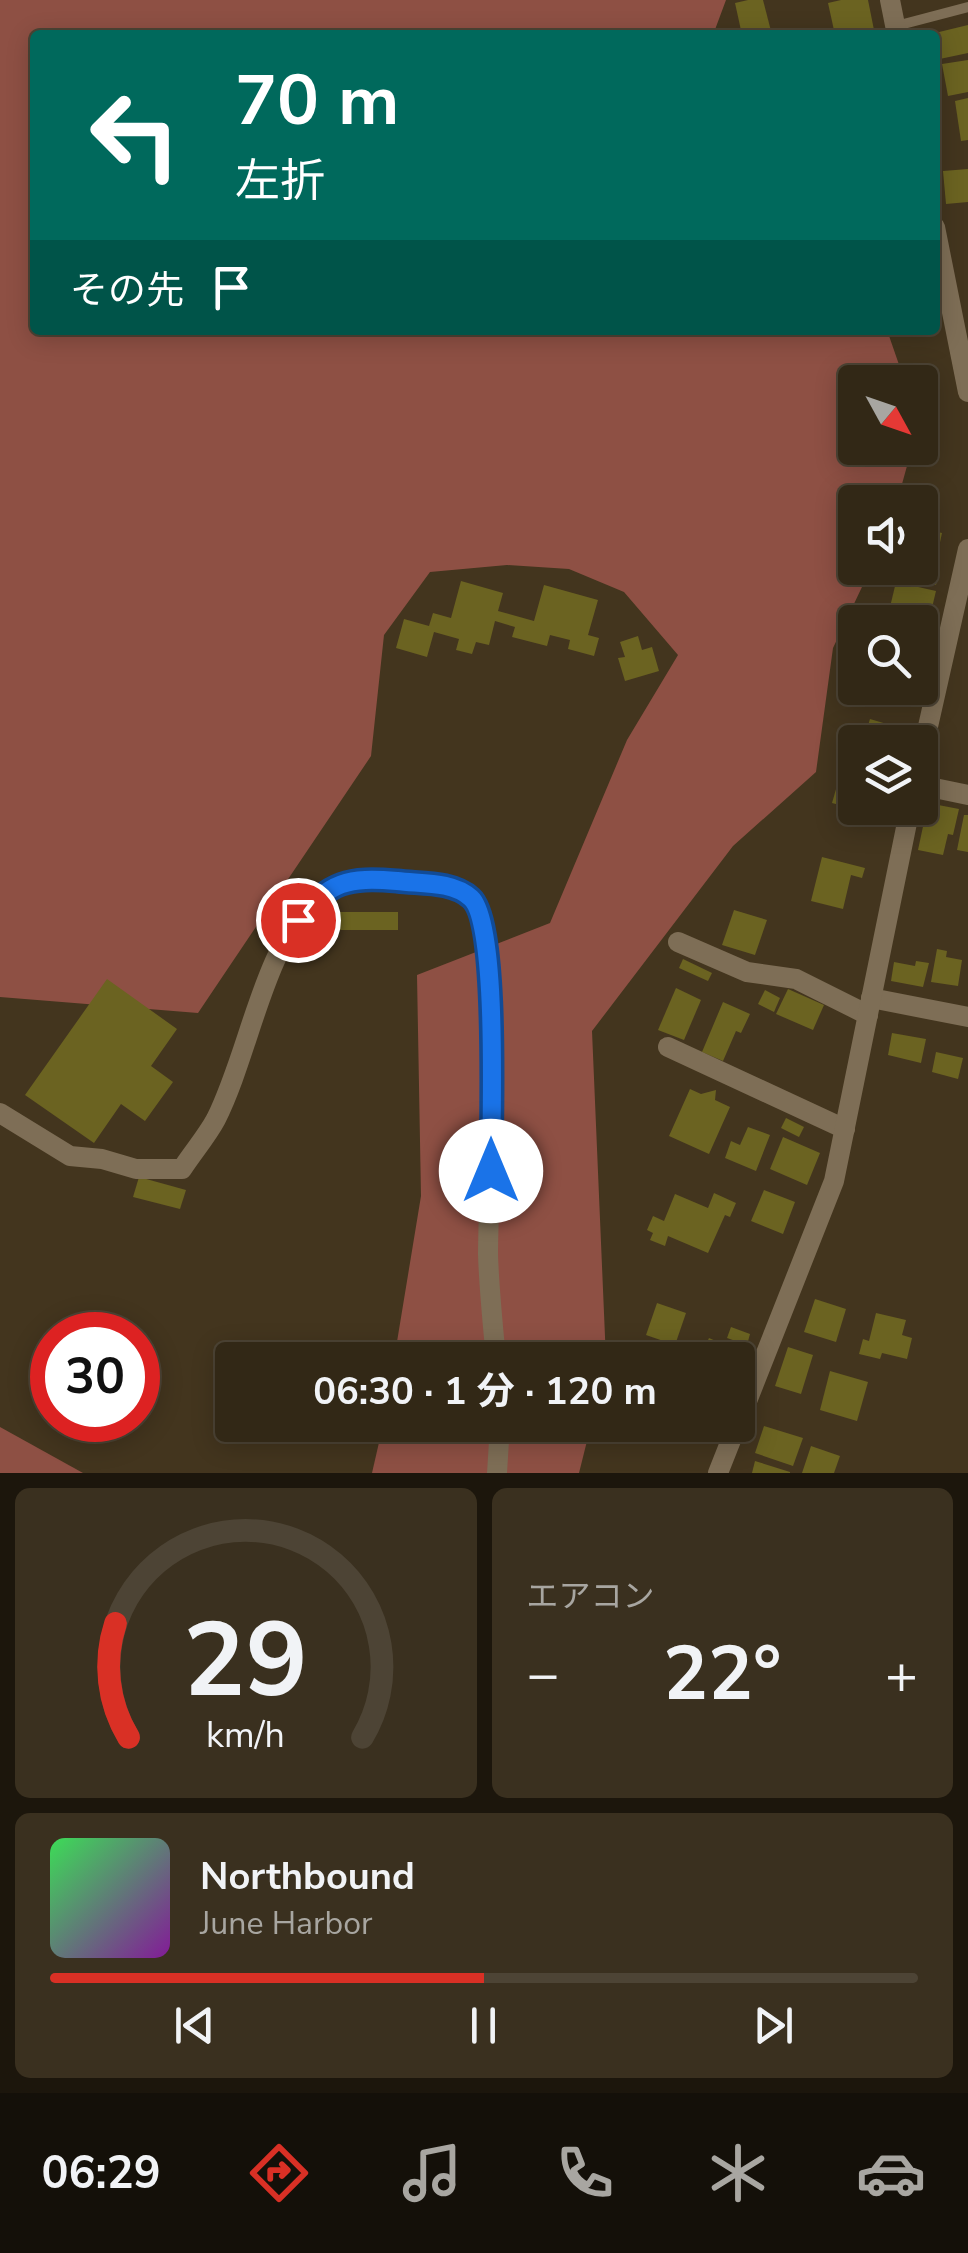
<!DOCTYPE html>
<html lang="ja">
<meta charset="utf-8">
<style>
:root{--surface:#322816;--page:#3a301f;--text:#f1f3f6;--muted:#a8a6a1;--line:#4d4435;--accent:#d93025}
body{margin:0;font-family:"Nunito Sans","Noto Sans JP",sans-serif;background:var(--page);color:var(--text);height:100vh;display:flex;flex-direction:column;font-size:38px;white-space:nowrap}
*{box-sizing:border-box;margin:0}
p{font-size:32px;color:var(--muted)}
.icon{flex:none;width:55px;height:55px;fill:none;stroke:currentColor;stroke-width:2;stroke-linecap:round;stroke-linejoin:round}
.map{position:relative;height:1473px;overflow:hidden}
.panel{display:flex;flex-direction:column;gap:15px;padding:15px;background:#1c160c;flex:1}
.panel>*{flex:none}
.hud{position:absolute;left:30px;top:30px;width:910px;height:305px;border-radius:10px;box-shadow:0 5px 25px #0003,0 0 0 2px var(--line);background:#00695c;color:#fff;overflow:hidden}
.needle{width:65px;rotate:130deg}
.buttons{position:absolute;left:838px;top:365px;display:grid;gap:20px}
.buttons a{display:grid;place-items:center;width:100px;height:100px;border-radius:10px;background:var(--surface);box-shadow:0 5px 25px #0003,0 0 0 2px var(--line);font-size:50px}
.speed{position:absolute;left:30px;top:1312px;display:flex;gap:20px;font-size:50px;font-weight:700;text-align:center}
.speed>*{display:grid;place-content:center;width:130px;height:130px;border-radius:50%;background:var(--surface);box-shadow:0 5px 25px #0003,0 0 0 2px var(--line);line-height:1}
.speed .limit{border:15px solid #d22;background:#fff;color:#111}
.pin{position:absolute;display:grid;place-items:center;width:85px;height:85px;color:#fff;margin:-42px;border:5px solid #fff;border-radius:50%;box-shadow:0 2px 10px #0007}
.me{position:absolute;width:110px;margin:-55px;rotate:0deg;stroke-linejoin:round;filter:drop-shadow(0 0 8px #0008)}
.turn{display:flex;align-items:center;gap:35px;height:210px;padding:0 40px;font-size:45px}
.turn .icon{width:130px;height:130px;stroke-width:2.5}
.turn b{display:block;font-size:70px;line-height:85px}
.then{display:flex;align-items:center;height:95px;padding:0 40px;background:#0003;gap:20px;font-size:38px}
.big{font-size:75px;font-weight:700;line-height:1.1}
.panel .tile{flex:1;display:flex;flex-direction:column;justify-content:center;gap:15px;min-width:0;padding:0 35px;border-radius:15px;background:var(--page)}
.panel .dial{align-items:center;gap:0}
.dial svg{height:260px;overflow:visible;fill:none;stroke:var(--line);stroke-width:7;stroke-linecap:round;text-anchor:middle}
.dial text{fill:var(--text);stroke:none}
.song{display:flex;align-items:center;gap:30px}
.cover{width:120px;height:120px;border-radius:15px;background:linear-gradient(135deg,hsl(130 70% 55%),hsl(290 70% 35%))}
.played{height:10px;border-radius:5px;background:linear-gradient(90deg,var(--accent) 50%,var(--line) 50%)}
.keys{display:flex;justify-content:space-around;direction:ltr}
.heat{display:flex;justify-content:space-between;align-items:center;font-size:55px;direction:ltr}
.panel .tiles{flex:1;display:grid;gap:15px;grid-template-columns:1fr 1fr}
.tile:last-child{grid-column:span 2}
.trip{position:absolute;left:215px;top:1342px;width:540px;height:100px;border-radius:10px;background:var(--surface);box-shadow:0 5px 25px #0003,0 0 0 2px var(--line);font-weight:700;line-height:100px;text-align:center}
.tabs{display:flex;height:160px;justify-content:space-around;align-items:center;background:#141009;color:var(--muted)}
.tabs .icon{width:70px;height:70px}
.tabs .current{color:var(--accent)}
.tabs b{font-size:45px;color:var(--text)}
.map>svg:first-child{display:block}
</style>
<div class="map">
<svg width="968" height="1473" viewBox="0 0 968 1473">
<rect width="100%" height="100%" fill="#43351e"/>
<g fill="#8e5044">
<polygon points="0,0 726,0 713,35 35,35 35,330 887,330 905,382 855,382 855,448 912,448 897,502 855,502 855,568 871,568 833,648 816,772 733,846 592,1031 606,1360 394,1360 421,1196 417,975 550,923 627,740 678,655 624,592 569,569 507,565 430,572 384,635 371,756 198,1013 0,997"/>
<polygon points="383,1425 591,1425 579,1473 372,1473"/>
<polygon points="0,1427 83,1473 0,1473"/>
</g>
<g fill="#6b6321">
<polygon points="748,0 763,0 771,31 742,35 735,3"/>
<polygon points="841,0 868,0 875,35 835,35 828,3"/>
<polygon points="968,25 968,53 935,60 935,33"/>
<polygon points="968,60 968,92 948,96 942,64"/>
<polygon points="968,98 968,140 961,141 955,101"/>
<polygon points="968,169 968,202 946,204 943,171"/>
<polygon points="920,528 942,533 935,566 920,563"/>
<polygon points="915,568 939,573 936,585 912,578"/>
<polygon points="461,581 503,593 498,611 534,621 544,585 598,600 588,635 599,638 594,656 568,649 570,640 550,635 547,646 512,637 515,627 495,621 489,645 476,642 472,654 456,650 459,639 434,632 427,657 396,648 404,619 429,626 433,613 451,618"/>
<polygon points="896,582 936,591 930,616 890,607"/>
<polygon points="638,636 642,650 652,647 659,671 625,681 618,658 625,657 620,642"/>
<polygon points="865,688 910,688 907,698 900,696 898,707 863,698"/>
<polygon points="870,719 897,727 893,742 863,742"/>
<polygon points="841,772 855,776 855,809 832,803"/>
<polygon points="928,803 959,809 953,835 948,834 943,855 918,850"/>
<polygon points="964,815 968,815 968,852 957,850"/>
<polygon points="822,857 865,868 862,878 851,875 843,909 811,901"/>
<polygon points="734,910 767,920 755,955 722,945"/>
<rect x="337" y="912" width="61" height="18"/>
<polygon points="937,949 947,951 946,957 962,960 958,986 931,982"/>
<polygon points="683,959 712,973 708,981 679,968"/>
<polygon points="916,961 929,963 923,987 891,981 894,962 915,966"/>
<polygon points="107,979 177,1029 151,1066 173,1082 145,1121 121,1104 94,1143 25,1095"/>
<polygon points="676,988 701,1000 684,1040 658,1030"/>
<polygon points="788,989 824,1005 813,1030 776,1014"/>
<polygon points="765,990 780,998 774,1012 758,1004"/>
<polygon points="723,1002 750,1014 741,1033 736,1031 723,1061 702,1052"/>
<polygon points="892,1033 926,1039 921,1063 888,1055"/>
<polygon points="936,1052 963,1058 958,1079 932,1072"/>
<polygon points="690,1089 701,1094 716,1090 715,1100 730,1107 709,1154 669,1136"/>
<polygon points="786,1118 804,1127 799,1137 781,1128"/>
<polygon points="748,1127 770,1135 756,1171 725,1158 731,1141 740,1145"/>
<polygon points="783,1137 820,1153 807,1185 770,1169"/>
<polygon points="139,1177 186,1190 180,1209 133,1197"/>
<polygon points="764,1190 795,1202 783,1234 751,1221"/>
<polygon points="714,1193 736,1203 730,1217 725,1215 708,1253 668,1236 665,1246 650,1240 653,1233 647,1230 653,1216 664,1221 675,1194 708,1208"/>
<polygon points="815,1299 846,1309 836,1342 804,1332"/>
<polygon points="657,1303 686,1313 675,1345 646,1335"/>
<polygon points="876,1313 906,1320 902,1335 912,1338 907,1359 882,1353 880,1359 859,1354 863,1339 869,1341"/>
<polygon points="731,1327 750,1334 747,1345 727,1338"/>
<polygon points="709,1338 734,1349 730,1360 699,1360"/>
<polygon points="788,1347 813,1355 801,1394 775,1386"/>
<polygon points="830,1371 868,1382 857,1421 820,1410"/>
<polygon points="764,1426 803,1438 793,1466 755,1453"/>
<polygon points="811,1446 840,1456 834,1473 802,1473"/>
<polygon points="755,1461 790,1472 790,1473 752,1473"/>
</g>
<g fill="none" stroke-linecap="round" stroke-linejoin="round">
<polyline stroke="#7e6e56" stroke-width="10" points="896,26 968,7"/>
<g stroke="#7e6e56" stroke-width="20">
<polyline points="890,0 897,35"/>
<polyline points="935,227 968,392"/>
<polyline points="920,762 968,549"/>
<polyline points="920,785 968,795"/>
<polyline points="678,942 747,972 796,979 868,1015"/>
<polyline points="871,998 968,1017"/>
<polyline points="668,1047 845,1129"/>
<path d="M 0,1113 L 70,1156 L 102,1159 L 136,1169 L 182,1169 C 193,1152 207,1136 216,1119 C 250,1051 262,952 315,899 C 339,875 371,879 401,882 C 425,884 455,882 473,900 C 503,932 488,1197 488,1254 C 489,1289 493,1325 496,1360"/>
<polyline points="738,1424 834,1181 910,808"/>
<polyline points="497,1473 500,1425"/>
<polyline points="718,1473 737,1425"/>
</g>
</g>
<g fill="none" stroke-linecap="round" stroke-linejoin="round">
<g stroke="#114b97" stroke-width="25">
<path id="route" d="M 298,920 C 330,881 348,877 397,881 C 421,884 452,881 471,898 C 499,923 491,1126 491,1171"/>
</g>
<use href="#route" stroke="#1a73e8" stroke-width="18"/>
</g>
</svg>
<div class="buttons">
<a><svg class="needle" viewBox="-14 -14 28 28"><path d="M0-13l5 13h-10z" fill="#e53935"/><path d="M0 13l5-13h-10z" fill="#a8a6a1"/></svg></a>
<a><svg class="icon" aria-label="sound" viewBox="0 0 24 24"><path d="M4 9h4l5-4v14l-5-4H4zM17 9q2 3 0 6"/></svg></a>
<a><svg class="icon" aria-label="search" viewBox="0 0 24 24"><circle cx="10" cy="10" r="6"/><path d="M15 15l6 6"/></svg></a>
<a><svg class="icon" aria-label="layers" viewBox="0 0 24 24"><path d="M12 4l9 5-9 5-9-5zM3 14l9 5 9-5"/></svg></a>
</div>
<div class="speed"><div class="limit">30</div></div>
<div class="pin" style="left:298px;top:920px;background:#d93025"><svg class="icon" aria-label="arrive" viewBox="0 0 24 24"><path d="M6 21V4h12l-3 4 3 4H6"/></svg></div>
<svg class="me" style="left:491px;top:1171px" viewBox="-20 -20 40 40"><circle r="19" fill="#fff"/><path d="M0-13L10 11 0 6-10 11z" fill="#1a73e8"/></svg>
<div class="trip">06:30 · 1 分 · 120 m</div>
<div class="hud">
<div class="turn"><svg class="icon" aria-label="left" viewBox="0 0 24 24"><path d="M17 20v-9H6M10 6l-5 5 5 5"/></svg><div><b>70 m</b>左折</div></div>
<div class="then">その先<svg class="icon" aria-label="arrive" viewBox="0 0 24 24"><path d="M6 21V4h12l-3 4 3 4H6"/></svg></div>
</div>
</div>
<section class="panel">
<div class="tiles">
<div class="tile dial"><svg viewBox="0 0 100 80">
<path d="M14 69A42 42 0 1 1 86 69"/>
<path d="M14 69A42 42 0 0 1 10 34" stroke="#d93025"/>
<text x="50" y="56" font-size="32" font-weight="700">29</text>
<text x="50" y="72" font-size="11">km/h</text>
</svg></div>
<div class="tile"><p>エアコン</p>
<div class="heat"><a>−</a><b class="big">22°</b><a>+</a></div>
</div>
<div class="tile">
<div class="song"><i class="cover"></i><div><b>Northbound</b><p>June Harbor</p></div></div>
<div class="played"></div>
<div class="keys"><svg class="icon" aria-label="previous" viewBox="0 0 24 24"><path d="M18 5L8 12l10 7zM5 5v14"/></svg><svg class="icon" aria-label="pause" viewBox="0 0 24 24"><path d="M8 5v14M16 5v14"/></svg><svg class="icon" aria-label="next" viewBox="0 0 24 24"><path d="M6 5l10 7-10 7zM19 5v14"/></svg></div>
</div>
</div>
</section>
<nav class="tabs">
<b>06:29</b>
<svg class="icon current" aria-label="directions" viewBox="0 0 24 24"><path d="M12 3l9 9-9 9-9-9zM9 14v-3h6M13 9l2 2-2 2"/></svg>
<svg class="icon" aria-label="music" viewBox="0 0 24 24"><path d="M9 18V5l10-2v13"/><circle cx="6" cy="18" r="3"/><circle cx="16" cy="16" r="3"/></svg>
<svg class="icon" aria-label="phone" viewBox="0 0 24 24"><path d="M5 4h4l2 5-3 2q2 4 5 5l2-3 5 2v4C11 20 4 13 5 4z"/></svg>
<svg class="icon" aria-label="climate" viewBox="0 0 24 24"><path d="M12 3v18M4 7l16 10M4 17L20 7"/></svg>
<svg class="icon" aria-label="car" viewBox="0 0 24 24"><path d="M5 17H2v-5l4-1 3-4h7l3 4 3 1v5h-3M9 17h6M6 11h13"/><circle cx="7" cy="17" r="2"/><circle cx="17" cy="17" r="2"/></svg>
</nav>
